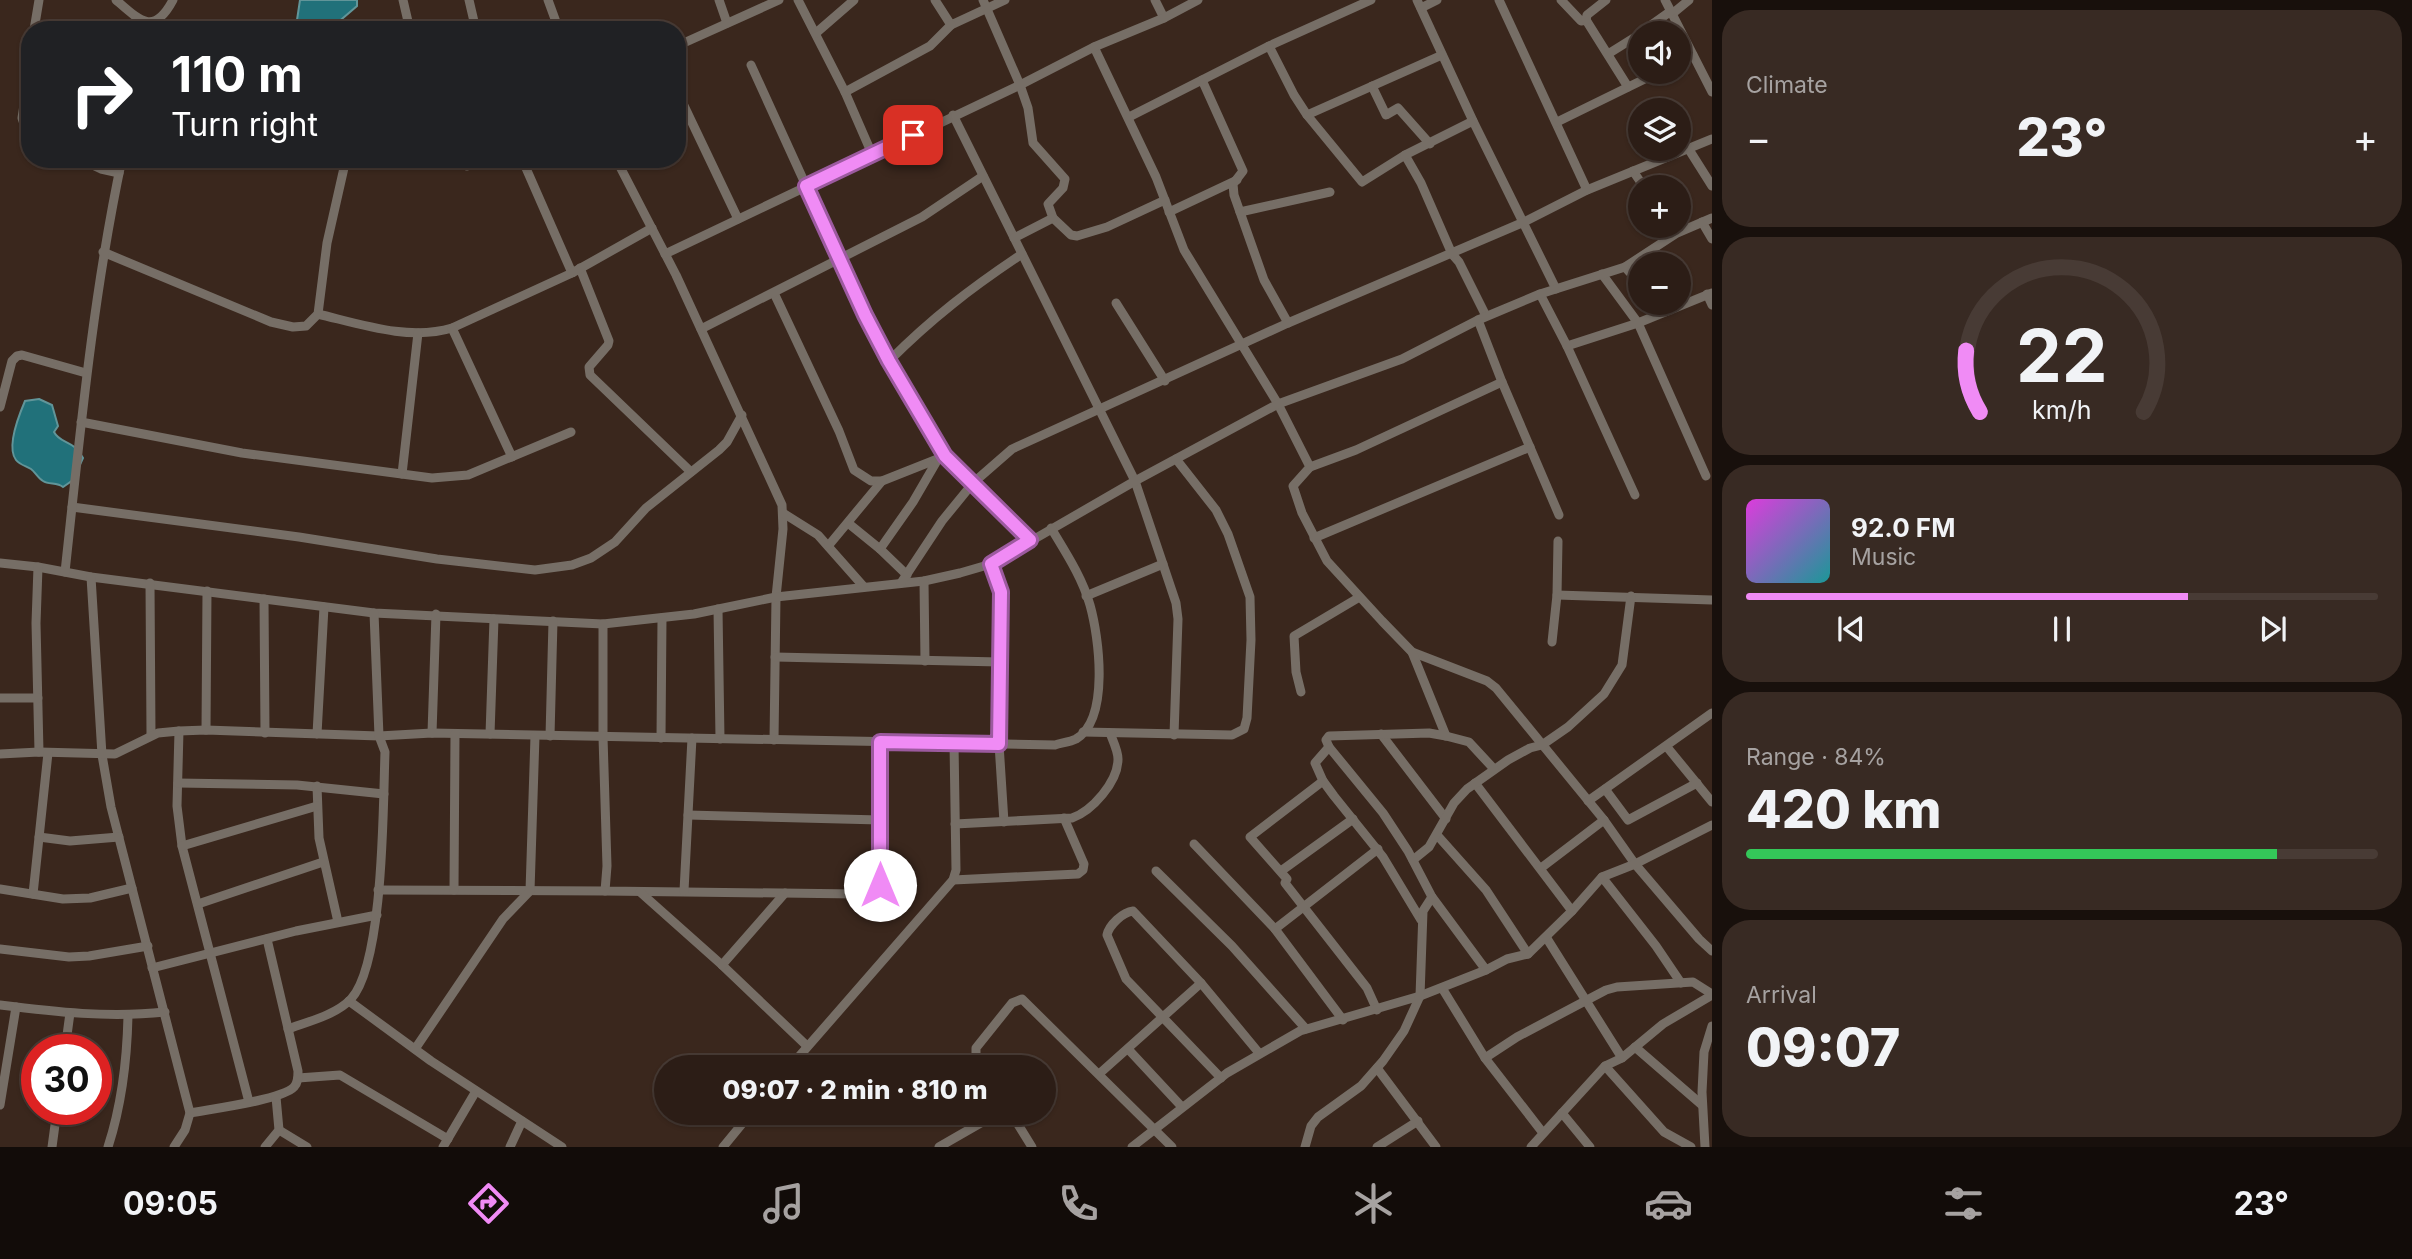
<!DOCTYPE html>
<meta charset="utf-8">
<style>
:root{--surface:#2c1d16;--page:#382a23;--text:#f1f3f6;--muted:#a6a2a1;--line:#483b35;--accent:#f08bf5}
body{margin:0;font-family:Inter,sans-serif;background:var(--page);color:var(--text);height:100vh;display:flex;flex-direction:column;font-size:26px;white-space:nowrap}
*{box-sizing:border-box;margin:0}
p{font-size:23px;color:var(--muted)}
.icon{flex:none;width:38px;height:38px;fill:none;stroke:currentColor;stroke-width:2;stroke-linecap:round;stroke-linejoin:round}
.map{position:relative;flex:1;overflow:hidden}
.details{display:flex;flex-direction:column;gap:10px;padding:10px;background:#18100c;width:700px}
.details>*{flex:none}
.hud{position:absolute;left:21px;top:21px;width:665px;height:147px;border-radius:28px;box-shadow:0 2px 5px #0004,0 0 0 2px var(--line);background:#202124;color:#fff;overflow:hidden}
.tools{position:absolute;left:1628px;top:21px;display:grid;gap:14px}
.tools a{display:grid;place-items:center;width:63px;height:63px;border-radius:50%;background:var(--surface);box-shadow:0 2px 5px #0004,0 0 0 2px var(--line);font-size:35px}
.speed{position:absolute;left:21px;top:1034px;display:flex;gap:14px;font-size:35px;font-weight:700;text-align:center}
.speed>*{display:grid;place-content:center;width:91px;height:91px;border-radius:50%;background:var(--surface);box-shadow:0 2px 5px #0004,0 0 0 2px var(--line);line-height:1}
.speed .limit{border:10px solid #d22;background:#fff;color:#111}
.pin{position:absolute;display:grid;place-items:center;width:60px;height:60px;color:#fff;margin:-30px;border-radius:14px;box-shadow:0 4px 10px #0006}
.me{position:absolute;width:77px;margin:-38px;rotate:0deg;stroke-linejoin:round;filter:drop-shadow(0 0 5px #0008)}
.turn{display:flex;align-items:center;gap:24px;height:147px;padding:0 35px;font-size:32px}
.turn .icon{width:91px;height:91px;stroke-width:2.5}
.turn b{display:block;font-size:49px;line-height:60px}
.big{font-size:52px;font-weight:800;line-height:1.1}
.details .tile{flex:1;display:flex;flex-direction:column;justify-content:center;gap:10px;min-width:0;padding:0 24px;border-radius:28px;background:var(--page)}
.details .dial{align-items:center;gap:0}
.dial svg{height:182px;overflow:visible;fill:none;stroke:var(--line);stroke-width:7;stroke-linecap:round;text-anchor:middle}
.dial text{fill:var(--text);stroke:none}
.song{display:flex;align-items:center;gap:21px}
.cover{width:84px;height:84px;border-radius:10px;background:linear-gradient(135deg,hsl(300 70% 55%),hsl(180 70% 35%))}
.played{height:7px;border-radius:4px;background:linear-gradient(90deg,var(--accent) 70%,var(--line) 70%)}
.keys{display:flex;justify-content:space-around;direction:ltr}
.heat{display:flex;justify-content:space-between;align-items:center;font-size:38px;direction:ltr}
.charge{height:10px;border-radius:5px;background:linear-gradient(90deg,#34c759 84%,var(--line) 0)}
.trip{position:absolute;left:654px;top:1055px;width:402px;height:70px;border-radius:35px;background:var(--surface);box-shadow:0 2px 5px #0004,0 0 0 2px var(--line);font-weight:800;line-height:70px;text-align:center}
.tabs{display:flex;height:112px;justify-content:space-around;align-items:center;background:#120c09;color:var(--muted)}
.tabs .icon{width:49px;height:49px}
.tabs .active{color:var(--accent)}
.tabs b{font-size:32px;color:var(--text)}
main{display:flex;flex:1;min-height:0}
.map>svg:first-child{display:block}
</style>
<main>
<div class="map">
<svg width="1712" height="1147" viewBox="0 0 1712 1147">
<rect width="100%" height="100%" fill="#3a271d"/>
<g fill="#21717a" stroke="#619599" stroke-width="2">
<polygon points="300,0 357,0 357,6 329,30 288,30 297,20"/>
<path d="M 39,399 L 52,405 L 58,426 L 54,432 C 60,444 74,440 83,458 L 73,480 L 63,487 C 57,482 49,485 43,481 C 38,478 35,472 31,469 C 26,466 20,465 16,460 C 6,447 19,415 25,401 Z"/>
</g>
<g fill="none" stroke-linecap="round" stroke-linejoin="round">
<g stroke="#766e66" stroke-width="9">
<path d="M 116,0 C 140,21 154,36 173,0"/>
<polyline points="403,0 410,30"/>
<polyline points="469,0 476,30"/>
<polyline points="548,0 559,30"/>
<polyline points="719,0 727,23"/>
<polyline points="798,0 845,92 872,154"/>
<polyline points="935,0 951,25 1005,0"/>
<polyline points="983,0 1020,85 1028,108 1033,143 1065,179 1063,188 1048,204 1053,218 1071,235 1077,236 1107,227 1165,200"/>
<polyline points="1155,0 1164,18"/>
<polyline points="1417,0 1473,121 1556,289"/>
<polyline points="1499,0 1587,190"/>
<polyline points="1561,0 1581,21 1586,20 1628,87"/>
<polyline points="1665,0 1712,92"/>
<polyline points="1421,8 1437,0"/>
<polyline points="1672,14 1689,0"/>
<polyline points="1586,20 1587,15 1606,0"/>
<polyline points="34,30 39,0"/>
<polyline points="816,33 854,0"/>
<polyline points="1640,33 1671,11"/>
<polyline points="677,46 779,0"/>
<polyline points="1269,46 1294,95 1307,115 1362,182 1405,155 1421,183 1452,254 1459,262 1486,316"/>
<polyline points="1094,47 1156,177 1184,250 1278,404 1310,467 1293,486 1302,513 1327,561 1382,621 1412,652 1487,681 1496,688 1604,820 1635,864 1699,939 1712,951"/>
<polyline points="1608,54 1640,34"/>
<polyline points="1678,63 1693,55"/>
<polyline points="751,65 865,315 889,361 945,456"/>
<polyline points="30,66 22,118 23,121 30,126"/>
<polyline points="1202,80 1243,171 1233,184 1234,195 1264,280 1288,323"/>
<polyline points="1372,86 1386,115 1398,108 1430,144"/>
<polyline points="677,91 738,219"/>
<polyline points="845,92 930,46 951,25"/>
<polyline points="953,115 1135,481 1176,603 1178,619 1174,735"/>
<polyline points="1307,115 1442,55"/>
<polyline points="1129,117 1269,46 1371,0"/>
<polyline points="1557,122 1659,72"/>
<polyline points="1688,148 1712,186"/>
<polyline points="1405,155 1473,121"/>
<polyline points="80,159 101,169 119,173"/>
<polyline points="454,159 467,166 487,159"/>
<polyline points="522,159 572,273"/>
<polyline points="616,159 676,275 782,505 783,529 776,597 774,740"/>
<polyline points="1633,171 1644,187"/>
<polyline points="1169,212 1237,180"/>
<polyline points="1240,212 1330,192"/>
<polyline points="1702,222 1712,239"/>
<polyline points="1014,238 1053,218"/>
<polyline points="103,252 271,322 293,327 306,326 318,314 327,243 346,159"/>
<polyline points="665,254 1020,85 1094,47 1164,18 1198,0"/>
<polyline points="1625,267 1640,284"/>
<polyline points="580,268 609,341 608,345 589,367 590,375 691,472"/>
<polyline points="1602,274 1638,323 1706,476"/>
<polyline points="774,293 839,431 854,470 871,481 882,481 945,456 1030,540"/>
<polyline points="1540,294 1567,346 1635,495"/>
<polyline points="1707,294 1712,305"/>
<polyline points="1116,303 1165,381"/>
<path d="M 318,314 C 360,324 409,341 452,328 L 572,273 L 652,228"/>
<polyline points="1478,320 1502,382 1559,515"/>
<polyline points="452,328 512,457"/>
<polyline points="701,329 922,217 983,176"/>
<polyline points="1567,346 1638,323 1712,293"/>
<path d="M 889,361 C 932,318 971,288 1022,254"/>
<polyline points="0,407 12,361 17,356 22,355 86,373"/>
<polyline points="81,422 242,453 432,478 468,475 571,432"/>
<polyline points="1310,467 1356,450 1502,382"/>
<polyline points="402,474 418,333"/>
<polyline points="72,507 299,537 437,559 535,570 572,565 591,558 615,542 646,508 719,450 727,442 742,415"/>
<polyline points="783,513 818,535 864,587"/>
<polyline points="848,523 880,549 907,575"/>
<polyline points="1314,538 1530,447"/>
<polyline points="829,545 882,481"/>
<polyline points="880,549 913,502 938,459"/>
<polyline points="0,563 38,567 91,577 374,613 603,624 694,614 776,597 924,581 960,573 991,564 1135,481 1278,404 1402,359 1478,320 1540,294 1625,267 1677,233 1712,218"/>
<polyline points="991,564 1001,592 999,744 1004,822"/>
<polyline points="38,567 36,623 39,752"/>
<path d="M 65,572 C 80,434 93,295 122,159"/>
<polyline points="91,577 102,755 111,807 190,1113 185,1130 174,1147"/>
<polyline points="924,581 925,661"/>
<polyline points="150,583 151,735"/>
<polyline points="901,583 942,521 973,483 1012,449 1288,323 1524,222 1587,190 1712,139"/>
<polyline points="1557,595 1712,600"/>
<polyline points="1086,596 1163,564"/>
<polyline points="264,599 265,733"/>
<polyline points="718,609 720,739"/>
<polyline points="603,624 603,737 607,866 605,891 857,894 876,890 880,885 880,742"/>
<polyline points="1552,642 1557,595 1558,541"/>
<polyline points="1412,652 1446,736"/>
<polyline points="775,657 1000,662"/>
<polyline points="1301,692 1296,672 1294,636 1358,598"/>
<polyline points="0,698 38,698"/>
<polyline points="206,730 207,591"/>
<polyline points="179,731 177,806 182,846 249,1102"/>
<polyline points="1083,732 1232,735 1244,729 1247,718 1251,640 1250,597 1228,534 1216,510 1176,459"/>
<polyline points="432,733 436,614"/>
<polyline points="317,734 324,607"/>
<polyline points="490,734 494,619"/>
<polyline points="1381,734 1446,819"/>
<polyline points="550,736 553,621"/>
<polyline points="661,738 662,618"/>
<polyline points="1329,747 1315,763 1323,781 1334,796 1383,857 1421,920"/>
<polyline points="1667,747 1712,802"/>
<path d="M 0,754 L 39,752 L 115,754 L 158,733 L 179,731 L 206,730 L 379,736 L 432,733 L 1055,745 C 1061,743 1070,742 1076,739 C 1110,719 1099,637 1090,605 C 1082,577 1066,553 1051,528"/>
<polyline points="1323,781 1250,837 1287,879 1285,883 1367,988 1377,1010"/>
<polyline points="178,783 297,785 384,794"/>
<polyline points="1475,783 1572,911"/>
<polyline points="317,786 319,838 338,922"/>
<polyline points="1605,789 1628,820 1697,783"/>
<polyline points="1588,801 1712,713"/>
<polyline points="688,815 880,820"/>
<path d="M 955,824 L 1072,818 C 1092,811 1118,782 1118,759 C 1118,751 1113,741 1110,733"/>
<polyline points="1437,835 1486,890 1528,954"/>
<polyline points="39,837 70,841 119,837"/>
<polyline points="1194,844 1275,929 1343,1020"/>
<polyline points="182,846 317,806"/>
<polyline points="1413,860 1429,847 1454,803 1467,789 1508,760 1530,748 1542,745 1568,727 1604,694 1622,665 1631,596"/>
<polyline points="1541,868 1604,820"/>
<polyline points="1156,871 1232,946 1306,1029"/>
<polyline points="1281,871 1353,819"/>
<polyline points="1602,877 1656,946 1681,983"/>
<polyline points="953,880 1078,874 1083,870 1084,864 1064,818"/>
<polyline points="0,889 63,899 90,898 132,888"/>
<polyline points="378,890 605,891"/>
<polyline points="454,890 455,734"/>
<polyline points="684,891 692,738"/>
<polyline points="640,892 722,965 807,1046"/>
<polyline points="33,894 48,753"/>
<polyline points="198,904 323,862"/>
<polyline points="1275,929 1378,849"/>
<polyline points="1546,937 1622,1058"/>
<polyline points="0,949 69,957 89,956 148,946"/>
<polyline points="722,965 785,893"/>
<polyline points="152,968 296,931 377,915"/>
<polyline points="1486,970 1432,897 1408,851 1383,813 1329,747 1326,740 1329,736 1429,733 1446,736 1469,742 1494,769"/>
<polyline points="1442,988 1485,1058 1543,1133"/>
<polyline points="349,1001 431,1061 562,1147"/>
<path d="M 0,1005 C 55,1012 109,1018 165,1012"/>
<path d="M 288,1029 C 307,1022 336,1015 351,999 C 384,963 383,804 385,752 L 379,736 L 374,613"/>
<polyline points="1635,1047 1702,1105"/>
<polyline points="415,1049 503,919 530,891 535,736"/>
<polyline points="1128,1049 1182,1107"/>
<polyline points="65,1050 70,1013"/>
<polyline points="1485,1058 1517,1037 1606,990 1617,987 1693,982 1712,994"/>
<polyline points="1605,1066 1664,1132 1691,1147"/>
<polyline points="789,1068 953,880 956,870 954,743"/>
<polyline points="983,1068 976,1057 976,1048 1012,1003 1022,999 1172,1147"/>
<polyline points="1377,1068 1436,1147"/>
<polyline points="1099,1074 1201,983"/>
<polyline points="298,1078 340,1075 448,1139"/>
<path d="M 1221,1078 L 1126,979 L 1107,935 C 1109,925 1123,912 1133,911 L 1201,983 L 1259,1053"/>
<polyline points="0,1105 16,1007"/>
<path d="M 190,1113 C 211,1109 282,1100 294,1087 C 298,1083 298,1078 298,1071 L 267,939"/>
<polyline points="1011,1113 1032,1147"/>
<polyline points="1562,1113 1590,1147"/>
<polyline points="279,1130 307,1147"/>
<polyline points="52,1147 57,1110"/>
<path d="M 108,1147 C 122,1104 127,1060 128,1016"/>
<polyline points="265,1147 279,1130 276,1097"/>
<polyline points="443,1147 476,1091"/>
<polyline points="510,1147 522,1121"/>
<polyline points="723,1147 751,1113"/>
<polyline points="939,1147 998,1113"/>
<polyline points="1132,1147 1227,1073 1300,1031 1420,996 1486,970 1507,959 1528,954 1572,911 1602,877 1635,864 1712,825"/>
<polyline points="1305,1147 1311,1126 1318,1117 1361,1086 1383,1061 1404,1031 1420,996 1423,911 1432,897"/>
<polyline points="1377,1147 1418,1121"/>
<polyline points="1531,1147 1605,1066 1622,1058 1663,1024 1712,995"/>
<polyline points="1705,1147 1702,1092 1704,1052 1712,1026"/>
</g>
</g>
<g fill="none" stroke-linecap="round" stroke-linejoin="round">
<g stroke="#9c5a9f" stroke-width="18">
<polyline id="route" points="880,885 880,742 999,744 1001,592 991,564 1030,540 945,456 889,361 865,315 806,186 913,135"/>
</g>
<use href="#route" stroke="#f08bf5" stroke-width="12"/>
</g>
</svg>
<div class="tools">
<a><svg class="icon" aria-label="sound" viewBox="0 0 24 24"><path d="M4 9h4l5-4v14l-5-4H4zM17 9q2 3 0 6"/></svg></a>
<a><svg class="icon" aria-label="layers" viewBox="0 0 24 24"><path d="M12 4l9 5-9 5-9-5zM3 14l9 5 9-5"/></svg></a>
<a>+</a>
<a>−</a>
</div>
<div class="speed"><div class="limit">30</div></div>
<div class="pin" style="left:913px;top:135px;background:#d93025"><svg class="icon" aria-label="arrive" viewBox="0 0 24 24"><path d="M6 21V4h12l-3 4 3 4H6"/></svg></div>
<svg class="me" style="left:880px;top:885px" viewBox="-20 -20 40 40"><circle r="19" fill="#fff"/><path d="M0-13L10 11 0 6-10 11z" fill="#f08bf5"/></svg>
<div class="trip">09:07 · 2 min · 810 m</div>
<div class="hud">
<div class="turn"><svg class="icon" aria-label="right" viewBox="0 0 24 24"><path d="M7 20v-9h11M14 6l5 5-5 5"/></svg><div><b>110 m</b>Turn right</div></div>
</div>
</div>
<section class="details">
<div class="tile"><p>Climate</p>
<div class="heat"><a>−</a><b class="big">23°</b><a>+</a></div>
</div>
<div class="tile dial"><svg viewBox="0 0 100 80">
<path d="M14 69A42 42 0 1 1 86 69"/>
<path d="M14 69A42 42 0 0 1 8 42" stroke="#f08bf5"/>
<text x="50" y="56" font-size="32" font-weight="700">22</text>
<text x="50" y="72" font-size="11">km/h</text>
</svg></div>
<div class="tile">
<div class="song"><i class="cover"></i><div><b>92.0 FM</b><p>Music</p></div></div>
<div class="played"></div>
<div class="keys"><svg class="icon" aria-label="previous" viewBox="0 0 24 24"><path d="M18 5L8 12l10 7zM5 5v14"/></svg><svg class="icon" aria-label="pause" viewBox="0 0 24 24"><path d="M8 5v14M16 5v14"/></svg><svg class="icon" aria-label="next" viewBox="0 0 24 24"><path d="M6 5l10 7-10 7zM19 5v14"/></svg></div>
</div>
<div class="tile"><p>Range · 84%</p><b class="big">420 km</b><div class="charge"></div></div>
<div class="tile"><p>Arrival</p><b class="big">09:07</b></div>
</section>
</main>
<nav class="tabs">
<b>09:05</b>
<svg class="icon active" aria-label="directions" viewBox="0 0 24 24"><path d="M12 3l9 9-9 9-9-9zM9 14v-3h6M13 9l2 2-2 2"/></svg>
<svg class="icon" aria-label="music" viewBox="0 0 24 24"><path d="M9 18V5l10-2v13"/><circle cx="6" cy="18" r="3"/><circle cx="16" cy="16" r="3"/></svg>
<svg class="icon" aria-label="phone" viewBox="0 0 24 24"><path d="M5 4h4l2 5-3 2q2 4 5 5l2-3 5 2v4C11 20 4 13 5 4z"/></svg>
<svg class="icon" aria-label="climate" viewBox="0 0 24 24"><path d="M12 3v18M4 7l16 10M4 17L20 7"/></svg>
<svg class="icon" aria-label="car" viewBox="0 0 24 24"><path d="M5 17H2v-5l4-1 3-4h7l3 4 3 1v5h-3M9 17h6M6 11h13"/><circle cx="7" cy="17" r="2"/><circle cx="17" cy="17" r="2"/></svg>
<svg class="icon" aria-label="filters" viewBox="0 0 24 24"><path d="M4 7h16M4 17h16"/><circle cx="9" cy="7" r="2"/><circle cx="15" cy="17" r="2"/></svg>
<b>23°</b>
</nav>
